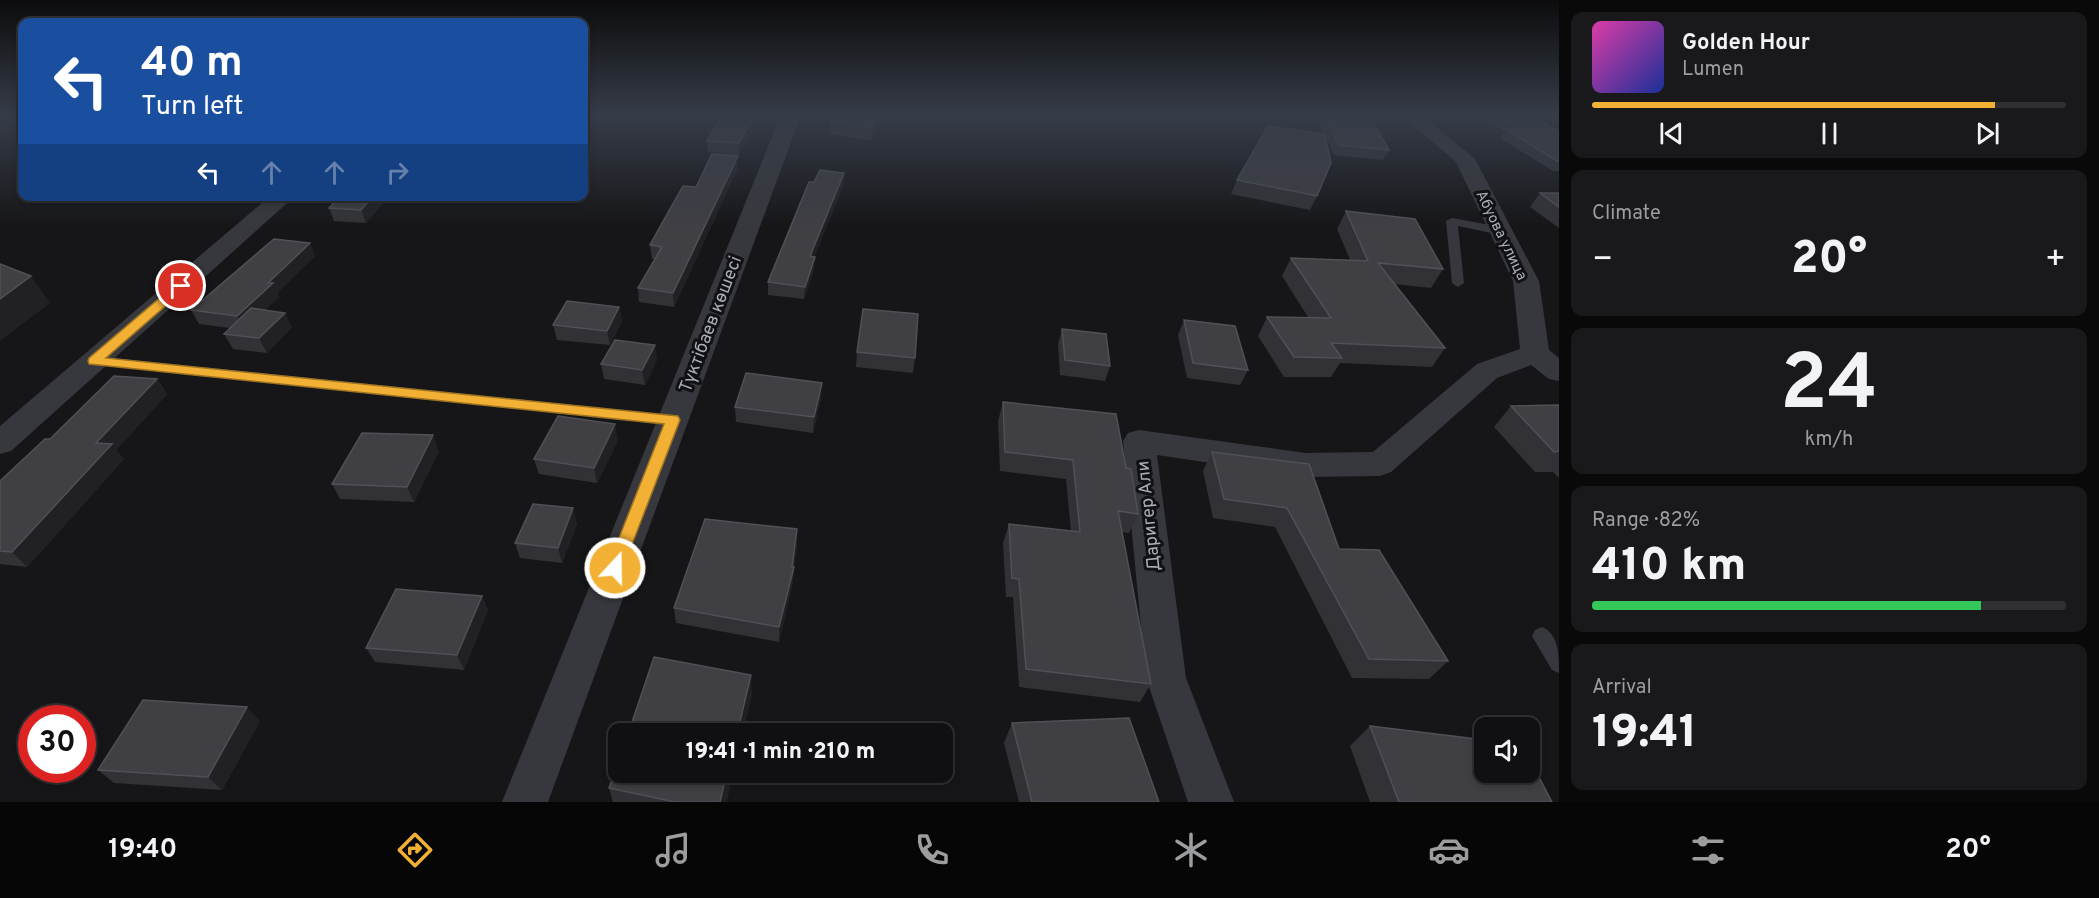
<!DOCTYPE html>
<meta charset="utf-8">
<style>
:root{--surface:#101012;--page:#19191b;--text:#f1f3f6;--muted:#9c9d9f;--line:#303032;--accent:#f2b134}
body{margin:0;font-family:Overpass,sans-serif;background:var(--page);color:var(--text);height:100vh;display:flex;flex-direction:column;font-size:22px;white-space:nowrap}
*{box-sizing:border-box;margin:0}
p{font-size:20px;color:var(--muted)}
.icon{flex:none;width:33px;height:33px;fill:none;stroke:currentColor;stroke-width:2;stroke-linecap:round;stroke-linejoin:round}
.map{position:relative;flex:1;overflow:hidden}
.sheet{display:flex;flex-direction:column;gap:12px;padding:12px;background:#09090a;width:540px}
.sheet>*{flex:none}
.hud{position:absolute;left:18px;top:18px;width:570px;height:183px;border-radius:12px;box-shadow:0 3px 9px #0003,0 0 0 2px var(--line);background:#1a4fa0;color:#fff;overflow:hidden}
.buttons{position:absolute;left:1474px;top:717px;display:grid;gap:12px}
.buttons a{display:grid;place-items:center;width:66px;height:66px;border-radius:12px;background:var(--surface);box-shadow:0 3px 9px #0003,0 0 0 2px var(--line);font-size:30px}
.speed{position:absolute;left:18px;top:705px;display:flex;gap:12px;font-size:30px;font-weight:700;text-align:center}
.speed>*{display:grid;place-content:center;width:78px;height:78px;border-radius:50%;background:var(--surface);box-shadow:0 3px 9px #0003,0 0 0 2px var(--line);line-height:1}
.speed .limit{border:9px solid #d22;background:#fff;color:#111}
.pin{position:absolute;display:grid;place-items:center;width:51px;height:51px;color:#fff;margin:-26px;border:3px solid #fff;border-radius:50%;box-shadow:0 2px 6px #0007}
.me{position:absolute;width:66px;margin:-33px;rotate:21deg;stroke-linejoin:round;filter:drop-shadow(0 0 4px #0008)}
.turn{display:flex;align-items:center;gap:21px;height:126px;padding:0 24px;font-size:27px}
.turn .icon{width:78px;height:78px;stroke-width:2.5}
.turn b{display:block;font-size:42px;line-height:51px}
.lanes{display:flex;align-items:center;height:57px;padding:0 24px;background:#0003;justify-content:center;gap:30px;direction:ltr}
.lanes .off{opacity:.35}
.big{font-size:45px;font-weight:800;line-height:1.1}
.sheet .card{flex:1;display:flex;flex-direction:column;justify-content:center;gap:9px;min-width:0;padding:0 21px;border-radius:12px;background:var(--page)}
.sheet .dial{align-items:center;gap:0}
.dial b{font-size:78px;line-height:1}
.song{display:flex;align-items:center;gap:18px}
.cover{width:72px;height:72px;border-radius:9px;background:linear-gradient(135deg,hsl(320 70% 55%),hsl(230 70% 35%))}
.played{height:6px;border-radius:3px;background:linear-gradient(90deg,var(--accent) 85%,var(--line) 85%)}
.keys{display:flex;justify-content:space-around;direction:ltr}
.heat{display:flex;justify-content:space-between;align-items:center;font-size:33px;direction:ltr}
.charge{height:9px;border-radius:4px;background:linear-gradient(90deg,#34c759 82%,var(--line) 0)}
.trip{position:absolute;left:608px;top:723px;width:345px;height:60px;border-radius:12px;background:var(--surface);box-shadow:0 3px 9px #0003,0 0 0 2px var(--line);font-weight:800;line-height:60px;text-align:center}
.menu{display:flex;height:96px;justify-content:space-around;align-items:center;background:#060607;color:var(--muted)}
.menu .icon{width:42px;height:42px}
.menu .on{color:var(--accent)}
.menu b{font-size:27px;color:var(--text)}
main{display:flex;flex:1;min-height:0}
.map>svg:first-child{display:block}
</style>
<main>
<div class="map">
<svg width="1559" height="802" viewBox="0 0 1559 802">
<rect width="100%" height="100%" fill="#161618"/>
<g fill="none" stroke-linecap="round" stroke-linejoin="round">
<g fill="#37383d" fill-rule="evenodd">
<polygon points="1452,218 1501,227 1507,231 1501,235 1458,226 1464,283 1458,287 1452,283 1446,221"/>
<polygon points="94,356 673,415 678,416 681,420 678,424 673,425 89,364 87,361"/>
<path d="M 1542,627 C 1559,634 1559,656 1559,673 L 1552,670 L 1532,636 L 1535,630 Z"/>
</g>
<g fill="#37383d" fill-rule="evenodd">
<polygon points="781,115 801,115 548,802 502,802"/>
<polygon points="1401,115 1422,115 1475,159 1539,281 1549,350 1559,358 1559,381 1549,379 1531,365 1497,378 1391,472 1380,476 1306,477 1157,455 1186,678 1234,802 1188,802 1146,678 1123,441 1128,433 1139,430 1306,453 1373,452 1477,364 1520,349 1513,281 1456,162"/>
<polygon points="270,196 295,196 11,451 0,454 0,426"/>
</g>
</g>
<g fill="#323236">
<polygon points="761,115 739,155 708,152 707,141"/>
<polygon points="835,115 881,115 871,141 830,134 830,121"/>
<polygon points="1315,115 1369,115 1389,150 1383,160 1334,155 1325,136 1317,196 1310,210 1231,194 1237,180 1324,134"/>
<polygon points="1477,115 1526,115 1559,131 1559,171 1553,171 1500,138 1504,131"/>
<polygon points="1541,115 1559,115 1559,124"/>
<polygon points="738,156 738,168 674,307 639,302 638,288 655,259 652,259 650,245 696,187"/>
<polygon points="844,184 814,257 814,269 804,299 768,295 768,282"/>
<polygon points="1540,193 1559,193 1559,228 1530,207"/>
<polygon points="323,196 389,196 366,223 334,221 329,208 334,203 326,202"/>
<polygon points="1346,211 1443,269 1431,288 1395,284 1445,348 1432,367 1340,363 1331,377 1284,377 1258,336 1267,317 1308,317 1282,276 1291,258 1350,260 1337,229"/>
<polygon points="310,243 315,256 277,293 279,297 265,310 292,327 267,353 233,349 224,334 230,328 199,324 191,310"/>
<polygon points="619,307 622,321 610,345 557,340 553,325"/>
<polygon points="1184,320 1248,370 1240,385 1187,378 1178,335"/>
<polygon points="1062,329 1110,366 1105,381 1060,375 1058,344"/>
<polygon points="857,352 915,358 913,373 856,367"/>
<polygon points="657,360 645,385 604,379 601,364"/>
<polygon points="157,379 167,394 116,450 124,459 27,567 0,564 0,481 50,439"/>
<polygon points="821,398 813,433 736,422 735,407"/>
<polygon points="1003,402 1126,468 1138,514 1129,533 1122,532 1151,684 1140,702 1019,687 1013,597 1006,597 1003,543 1009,524 1071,531 1066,479 1000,471 998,421"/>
<polygon points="1559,405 1559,478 1553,472 1535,472 1494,427 1511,406"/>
<polygon points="618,440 597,483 539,474 534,459"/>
<polygon points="439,451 414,502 340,499 332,484"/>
<polygon points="1212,452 1309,464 1339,549 1448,661 1429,679 1352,678 1275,527 1213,518 1203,471"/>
<polygon points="577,524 562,563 520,558 515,543"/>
<polygon points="797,529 797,545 794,567 793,582 779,642 676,623 674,608"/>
<polygon points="482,596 488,610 464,670 375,662 366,648"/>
<polygon points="260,721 222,790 114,783 98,770"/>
<polygon points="1012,723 1159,802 1019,802 1004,743"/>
<polygon points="1370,726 1552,802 1370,802 1350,746"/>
<polygon points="618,772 734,772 726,802 613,802 609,788"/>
</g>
<g fill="#212124">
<polygon points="755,115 761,115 739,155 739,143"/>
<polygon points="877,115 881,115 871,141 872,128"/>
<polygon points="2,118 10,131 0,136 0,119"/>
<polygon points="738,156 738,168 674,307 673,293"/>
<polygon points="844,173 844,184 810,268 810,256"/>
<polygon points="373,196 389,196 366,223 361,210"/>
<polygon points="310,243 315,256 277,293 279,297 245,330 237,316 268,283"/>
<polygon points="815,257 814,269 804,299 805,287"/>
<polygon points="31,276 50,303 0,341 0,299"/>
<polygon points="619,307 622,321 610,345 607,331"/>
<polygon points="285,313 292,327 267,353 259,338"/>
<polygon points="655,345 657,360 645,385 642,370"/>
<polygon points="157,379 167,394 116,450 124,459 27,567 12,552 96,443"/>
<polygon points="822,383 821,398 813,433 814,417"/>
<polygon points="615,424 618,440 597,483 594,468"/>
<polygon points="433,435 439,451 414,502 407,487"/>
<polygon points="573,508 577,524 562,563 558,548"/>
<polygon points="797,529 797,545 793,568 794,567 793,582 779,642 779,627 792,567"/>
<polygon points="482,596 488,610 464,670 457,655"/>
<polygon points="751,675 752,695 743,734 737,734"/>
<polygon points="247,707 260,721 222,790 208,777"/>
<polygon points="727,772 734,772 726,802 720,802"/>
</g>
<g fill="#3f3f44" stroke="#4f5156" stroke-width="1.5">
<polygon points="722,115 755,115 739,143 707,141"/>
<polygon points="835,115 877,115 872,128 830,121"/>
<polygon points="1324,115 1369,115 1389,150 1339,145"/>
<polygon points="1496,115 1526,115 1559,131 1559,162 1505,129 1520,129"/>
<polygon points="1268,126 1325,134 1331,163 1317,196 1237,180"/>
<polygon points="712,154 738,156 673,293 638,288 662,247 650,245 662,223 683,186 696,187"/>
<polygon points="820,170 844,173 810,256 815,257 805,287 768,282 809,182 814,182"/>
<polygon points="1540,193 1559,193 1559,207"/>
<polygon points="340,196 373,196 361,210 329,208"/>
<polygon points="1346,211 1415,219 1443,269 1378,263 1445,348 1331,343 1342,358 1294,357 1267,317 1331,318 1291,258 1368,261"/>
<polygon points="274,239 310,243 268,283 273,283 237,316 191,310"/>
<polygon points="0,264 31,276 0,299"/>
<polygon points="567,301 619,307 607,331 553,325"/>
<polygon points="251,308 285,313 259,338 224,334"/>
<polygon points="863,309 918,314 915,358 857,352"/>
<polygon points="1184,320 1235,326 1248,370 1193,363"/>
<polygon points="1062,329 1106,334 1110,366 1065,360"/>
<polygon points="615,340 655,345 642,370 601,364"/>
<polygon points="746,373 822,383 814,417 735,407"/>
<polygon points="114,376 157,379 96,443 112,444 12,552 0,551 0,481 45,439 50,439"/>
<polygon points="1003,402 1116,414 1126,468 1131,469 1138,514 1118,511 1151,684 1026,669 1019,579 1012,578 1009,524 1080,532 1073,460 1005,452"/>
<polygon points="1559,405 1559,451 1554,452 1511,406"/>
<polygon points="558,416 615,424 594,468 534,459"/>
<polygon points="362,433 433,435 407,487 332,484"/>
<polygon points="1212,452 1309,464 1339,549 1379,550 1448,661 1369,659 1287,508 1224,499"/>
<polygon points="533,504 573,508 558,548 515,543"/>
<polygon points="705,519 797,529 792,567 794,567 779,627 674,608"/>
<polygon points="396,589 482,596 457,655 366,648"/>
<polygon points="654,657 751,675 737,734 628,734"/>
<polygon points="143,700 247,707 208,777 98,770"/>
<polygon points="1129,718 1159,802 1032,802 1012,723"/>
<polygon points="1370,726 1485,740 1485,772 1530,772 1530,760 1552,802 1399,802"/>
<polygon points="618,762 618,772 727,772 720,802 675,802 609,788"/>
</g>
<linearGradient id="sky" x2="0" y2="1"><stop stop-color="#0c0c0d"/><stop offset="0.51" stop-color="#363c48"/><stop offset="1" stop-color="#363c48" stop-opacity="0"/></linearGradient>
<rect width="1559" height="227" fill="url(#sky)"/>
<polygon fill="#f2b134" stroke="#9d7322" stroke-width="1.5" points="181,283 186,286 185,289 106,358 678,416 680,420 621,573 615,575 609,573 607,568 664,424 89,364 88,361 89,358 176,284"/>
<g text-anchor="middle" stroke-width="6" stroke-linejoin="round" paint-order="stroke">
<g font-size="15" fill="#a8adb8" stroke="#111113">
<text transform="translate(1502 235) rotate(64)" y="5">Абуова улица</text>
</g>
<g font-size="18" fill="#a8adb8" stroke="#111113">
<text transform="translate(710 324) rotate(-69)" y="6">Түктібаев көшесі</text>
<text transform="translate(1148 516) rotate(-96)" y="6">Даригер Али</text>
</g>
</g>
</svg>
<div class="buttons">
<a><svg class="icon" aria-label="sound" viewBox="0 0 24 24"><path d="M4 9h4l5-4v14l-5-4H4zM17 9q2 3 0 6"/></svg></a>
</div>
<div class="speed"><div class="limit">30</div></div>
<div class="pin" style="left:181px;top:286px;background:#d93025"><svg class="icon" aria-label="arrive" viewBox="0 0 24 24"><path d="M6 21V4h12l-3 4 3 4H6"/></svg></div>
<svg class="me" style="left:615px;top:568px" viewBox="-20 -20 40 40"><circle r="17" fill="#f2b134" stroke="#fff" stroke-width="3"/><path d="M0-11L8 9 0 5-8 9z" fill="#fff"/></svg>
<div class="trip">19:41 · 1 min · 210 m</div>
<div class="hud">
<div class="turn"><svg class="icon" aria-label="left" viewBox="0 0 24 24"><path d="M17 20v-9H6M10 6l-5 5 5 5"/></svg><div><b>40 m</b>Turn left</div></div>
<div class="lanes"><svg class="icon" aria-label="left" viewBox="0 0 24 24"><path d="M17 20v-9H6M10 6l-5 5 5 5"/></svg><svg class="icon off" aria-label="ahead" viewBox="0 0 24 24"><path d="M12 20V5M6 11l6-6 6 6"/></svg><svg class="icon off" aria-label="ahead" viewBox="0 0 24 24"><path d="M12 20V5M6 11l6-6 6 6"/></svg><svg class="icon off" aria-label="right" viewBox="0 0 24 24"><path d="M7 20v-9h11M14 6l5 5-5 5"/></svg></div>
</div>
</div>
<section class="sheet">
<div class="card">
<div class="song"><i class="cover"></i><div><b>Golden Hour</b><p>Lumen</p></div></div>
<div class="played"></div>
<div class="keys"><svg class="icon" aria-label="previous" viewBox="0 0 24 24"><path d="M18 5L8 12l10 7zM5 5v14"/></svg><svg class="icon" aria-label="pause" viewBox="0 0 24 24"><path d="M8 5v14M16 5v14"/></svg><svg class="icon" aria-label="next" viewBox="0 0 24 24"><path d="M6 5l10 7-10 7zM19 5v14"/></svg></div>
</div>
<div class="card"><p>Climate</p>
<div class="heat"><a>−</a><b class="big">20°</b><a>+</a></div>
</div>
<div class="card dial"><b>24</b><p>km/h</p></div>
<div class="card"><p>Range · 82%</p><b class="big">410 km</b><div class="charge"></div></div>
<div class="card"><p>Arrival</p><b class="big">19:41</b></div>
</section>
</main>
<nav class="menu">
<b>19:40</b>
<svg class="icon on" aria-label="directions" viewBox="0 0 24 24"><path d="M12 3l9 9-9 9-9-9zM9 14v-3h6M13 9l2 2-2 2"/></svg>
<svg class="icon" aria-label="music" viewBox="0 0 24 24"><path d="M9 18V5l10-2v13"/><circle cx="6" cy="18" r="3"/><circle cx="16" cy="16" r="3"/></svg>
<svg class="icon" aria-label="phone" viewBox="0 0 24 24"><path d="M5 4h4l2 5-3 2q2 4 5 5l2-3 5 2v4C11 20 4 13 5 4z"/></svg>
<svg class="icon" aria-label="climate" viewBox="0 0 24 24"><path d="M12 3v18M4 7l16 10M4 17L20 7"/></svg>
<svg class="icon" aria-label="car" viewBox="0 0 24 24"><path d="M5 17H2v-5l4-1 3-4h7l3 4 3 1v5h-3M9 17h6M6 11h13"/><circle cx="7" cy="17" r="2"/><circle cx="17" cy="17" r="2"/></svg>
<svg class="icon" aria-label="filters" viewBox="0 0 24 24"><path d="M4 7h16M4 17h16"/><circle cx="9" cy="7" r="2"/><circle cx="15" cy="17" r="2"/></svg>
<b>20°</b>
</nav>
